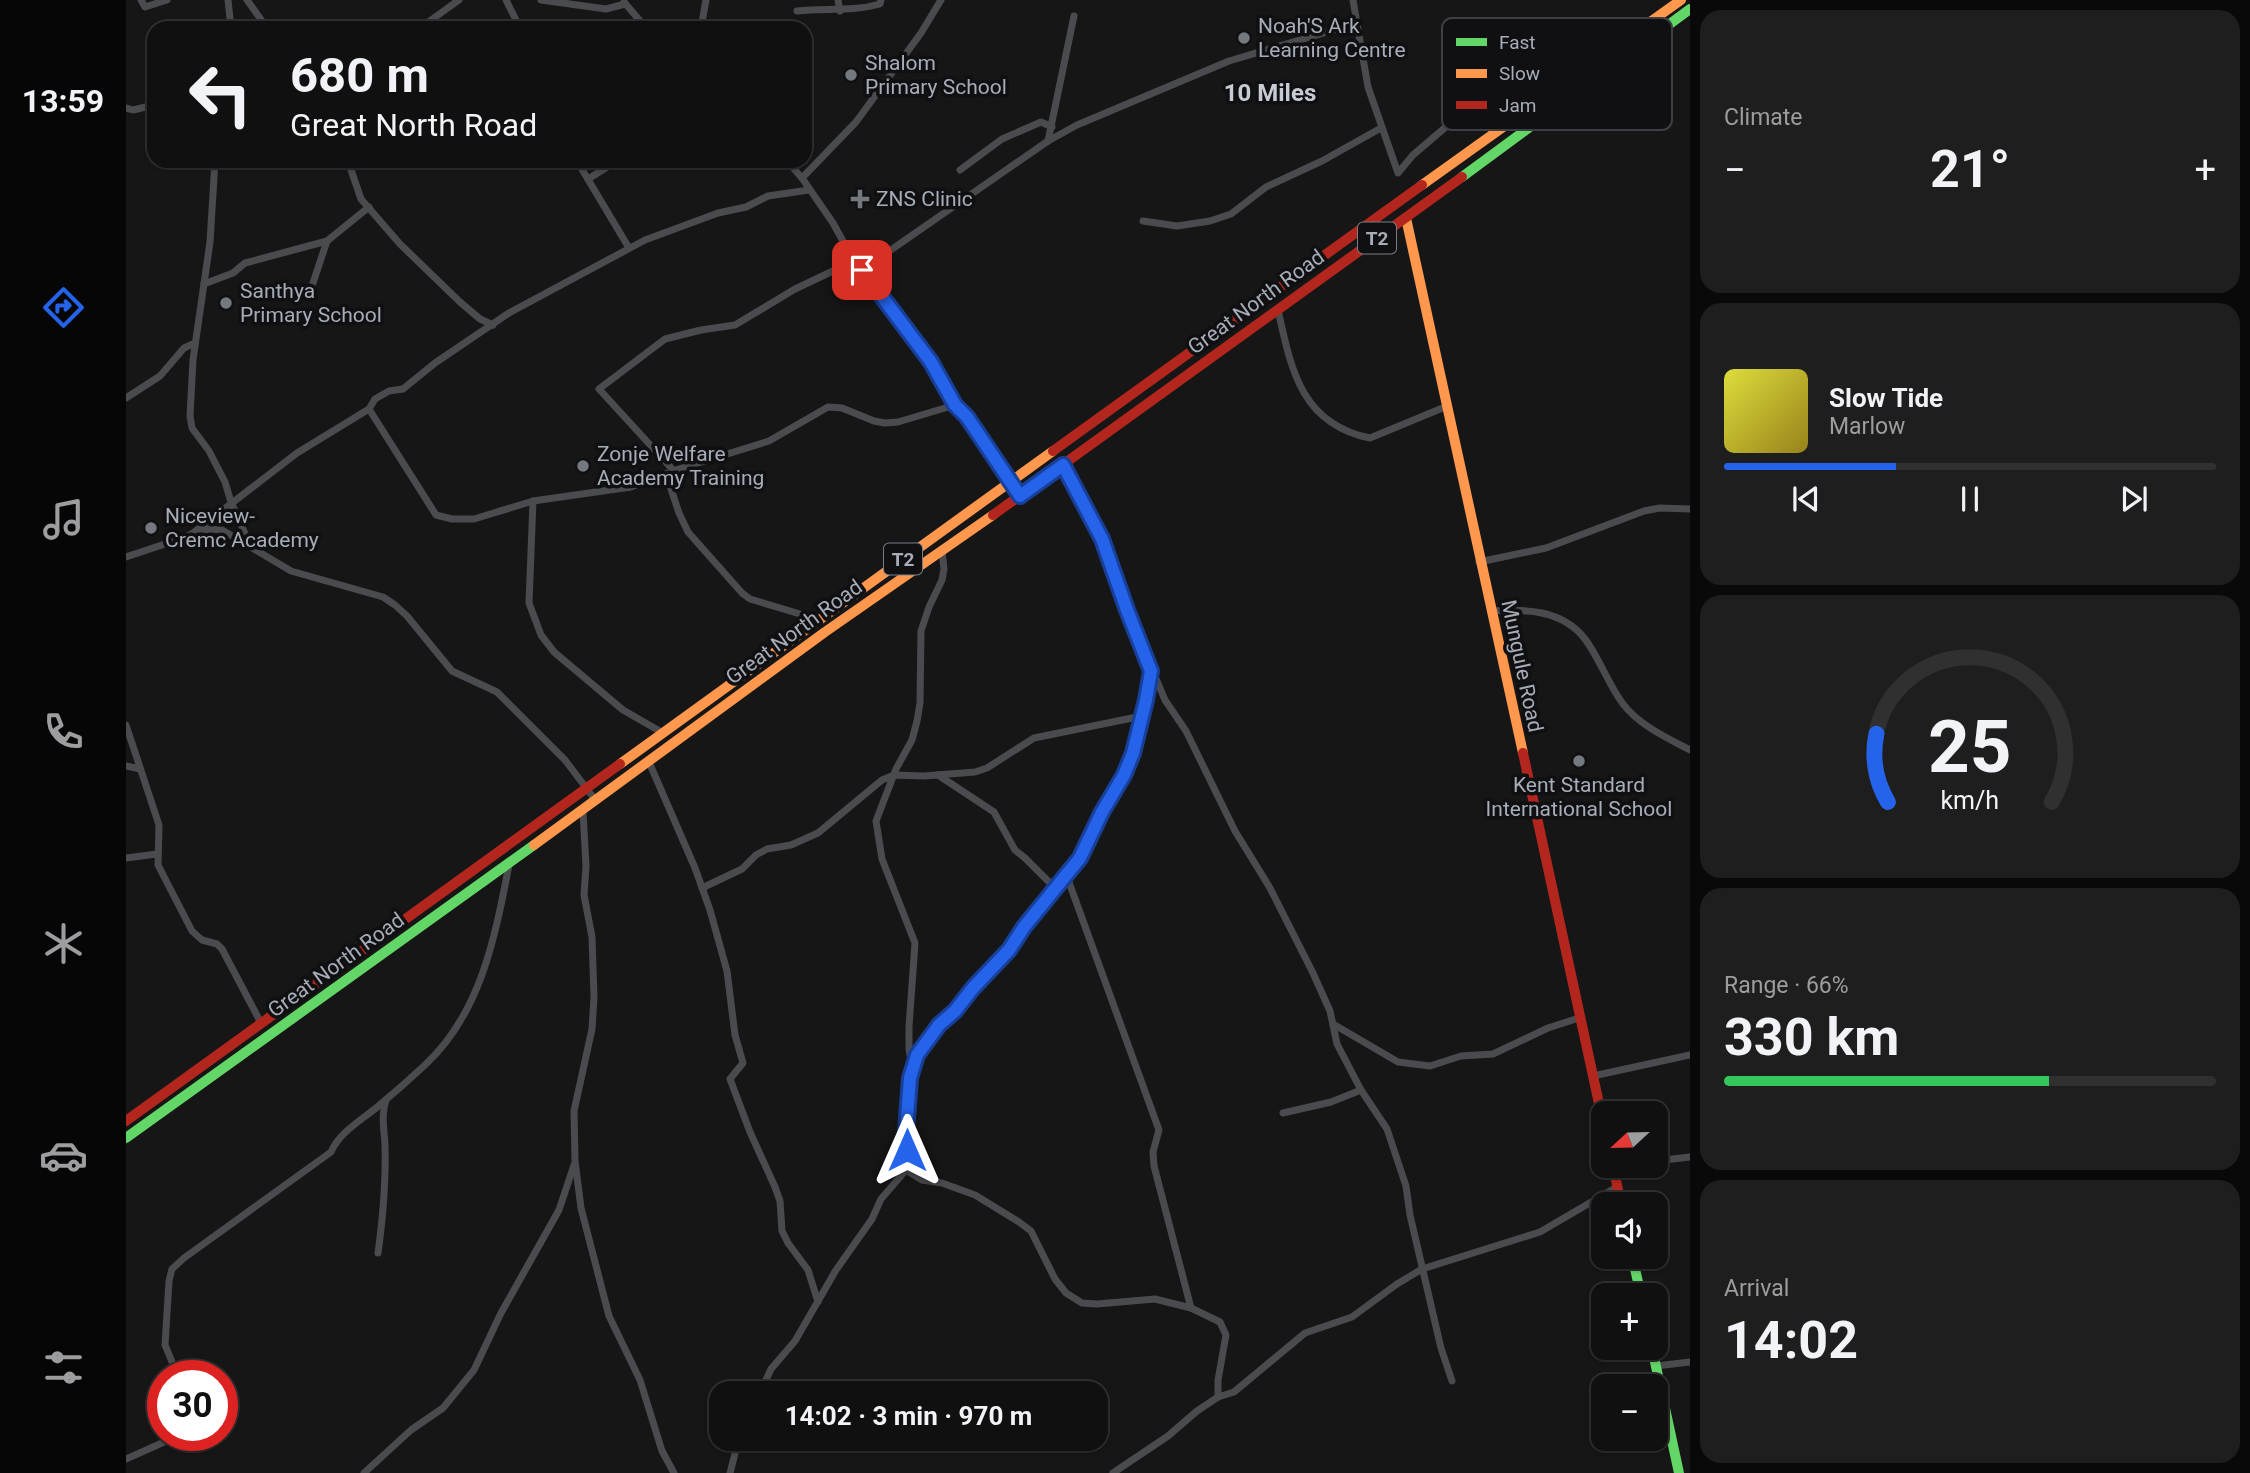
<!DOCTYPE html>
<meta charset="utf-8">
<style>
:root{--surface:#101010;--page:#1e1e1e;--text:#f1f3f6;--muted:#9c9d9f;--line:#303030;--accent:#2563eb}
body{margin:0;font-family:Roboto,sans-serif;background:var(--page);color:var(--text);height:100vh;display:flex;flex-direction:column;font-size:26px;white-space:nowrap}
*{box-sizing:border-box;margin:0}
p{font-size:23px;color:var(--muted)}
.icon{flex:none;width:38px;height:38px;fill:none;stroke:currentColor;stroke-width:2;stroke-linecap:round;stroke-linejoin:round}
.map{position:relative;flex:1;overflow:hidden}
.details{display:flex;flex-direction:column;gap:10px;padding:10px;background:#090909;width:560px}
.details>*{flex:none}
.top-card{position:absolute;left:21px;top:21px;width:665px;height:147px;border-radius:21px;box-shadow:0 2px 5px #0004,0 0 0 2px var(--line);background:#101010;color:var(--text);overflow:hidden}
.needle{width:46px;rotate:248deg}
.tools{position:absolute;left:1465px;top:1101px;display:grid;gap:14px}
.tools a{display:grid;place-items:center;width:77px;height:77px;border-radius:14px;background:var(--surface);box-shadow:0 2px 5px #0004,0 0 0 2px var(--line);font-size:35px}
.speed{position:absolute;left:21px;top:1360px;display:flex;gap:14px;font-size:35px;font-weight:700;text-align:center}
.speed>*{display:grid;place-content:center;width:91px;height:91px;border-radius:50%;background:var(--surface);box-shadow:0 2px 5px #0004,0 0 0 2px var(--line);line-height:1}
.speed .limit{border:10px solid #d22;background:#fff;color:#111}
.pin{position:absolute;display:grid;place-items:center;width:60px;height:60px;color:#fff;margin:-30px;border-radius:14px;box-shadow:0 4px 10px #0006}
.me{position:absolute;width:77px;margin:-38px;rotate:0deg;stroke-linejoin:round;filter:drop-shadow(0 0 5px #0008)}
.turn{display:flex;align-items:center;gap:24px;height:147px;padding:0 28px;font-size:32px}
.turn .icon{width:91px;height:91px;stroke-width:2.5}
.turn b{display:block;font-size:49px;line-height:60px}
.big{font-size:52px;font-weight:700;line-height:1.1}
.details .tile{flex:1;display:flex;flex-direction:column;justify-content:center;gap:10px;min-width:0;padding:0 24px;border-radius:21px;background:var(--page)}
.details .dial{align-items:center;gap:0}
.dial svg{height:182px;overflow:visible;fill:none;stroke:var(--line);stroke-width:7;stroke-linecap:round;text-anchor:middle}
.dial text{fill:var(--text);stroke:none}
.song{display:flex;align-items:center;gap:21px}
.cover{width:84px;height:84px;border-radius:10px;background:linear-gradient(135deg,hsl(60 70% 55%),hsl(50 70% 35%))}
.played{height:7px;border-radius:4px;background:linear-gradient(90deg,var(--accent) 35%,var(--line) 35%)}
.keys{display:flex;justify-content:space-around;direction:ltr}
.heat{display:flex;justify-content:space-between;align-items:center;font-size:38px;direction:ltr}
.charge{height:10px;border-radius:5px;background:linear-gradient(90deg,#34c759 66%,var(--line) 0)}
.trip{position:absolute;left:583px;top:1381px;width:399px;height:70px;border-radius:21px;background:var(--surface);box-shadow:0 2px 5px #0004,0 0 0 2px var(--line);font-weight:700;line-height:70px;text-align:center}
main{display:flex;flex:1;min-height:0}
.tab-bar{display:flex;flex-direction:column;width:126px;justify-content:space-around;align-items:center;background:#060606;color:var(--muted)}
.tab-bar .icon{width:49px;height:49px}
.tab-bar .on{color:var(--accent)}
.tab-bar b{font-size:32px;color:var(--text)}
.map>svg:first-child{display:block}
</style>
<main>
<nav class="tab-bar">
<b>13:59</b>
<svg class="icon on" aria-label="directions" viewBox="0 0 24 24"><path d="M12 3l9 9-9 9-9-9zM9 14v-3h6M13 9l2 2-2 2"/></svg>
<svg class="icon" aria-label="music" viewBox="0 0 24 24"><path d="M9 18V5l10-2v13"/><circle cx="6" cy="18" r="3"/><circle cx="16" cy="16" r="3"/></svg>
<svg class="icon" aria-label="phone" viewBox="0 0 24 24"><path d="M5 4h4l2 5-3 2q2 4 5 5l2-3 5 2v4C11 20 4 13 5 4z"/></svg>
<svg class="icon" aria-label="climate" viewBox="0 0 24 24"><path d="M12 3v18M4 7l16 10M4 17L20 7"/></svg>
<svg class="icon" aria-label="car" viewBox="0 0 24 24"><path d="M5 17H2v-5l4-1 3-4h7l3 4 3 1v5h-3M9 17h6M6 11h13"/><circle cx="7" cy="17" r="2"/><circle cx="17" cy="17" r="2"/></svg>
<svg class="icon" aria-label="filters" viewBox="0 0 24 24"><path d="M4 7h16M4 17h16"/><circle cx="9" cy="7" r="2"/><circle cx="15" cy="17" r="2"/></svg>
</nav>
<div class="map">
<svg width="1564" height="1473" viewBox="0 0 1564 1473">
<rect width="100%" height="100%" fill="#161616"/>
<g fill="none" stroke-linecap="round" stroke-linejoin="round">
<g stroke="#4a4b4f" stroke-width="7">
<polyline points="15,0 19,7 41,0"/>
<polyline points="102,0 105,28"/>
<polyline points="121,0 141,28"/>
<polyline points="380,0 394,28"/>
<polyline points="415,0 480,9 499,4"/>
<polyline points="712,0 714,11"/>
<polyline points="1227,0 1242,87 1272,173 1287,155 1335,114 1365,80 1416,56 1457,68"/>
<polyline points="498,2 520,28"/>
<path d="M 671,11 C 700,8 726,12 754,4 L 755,0"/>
<polyline points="294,28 333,0"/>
<polyline points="575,28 580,0"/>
<polyline points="0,108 7,110 28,105"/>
<polyline points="922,141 948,16"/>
<polyline points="89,161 84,242 67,360 64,416 66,428 83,451 99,482 105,502 123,543"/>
<polyline points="222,161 235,199 274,244 334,302 354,319 367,325"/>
<polyline points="451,161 503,248"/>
<polyline points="661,161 676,178 707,223 728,261 805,361 829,405 841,417 894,496"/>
<polyline points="834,170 876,139 915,122 926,127"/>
<polyline points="676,178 730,122 795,33 815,0"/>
<polyline points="462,179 491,161"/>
<polyline points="1017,221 1051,226 1084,221 1105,214 1140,187 1196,161 1255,128"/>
<polyline points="736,270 922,141 951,125 1103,61 1231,23"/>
<polyline points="78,284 107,273 119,263 201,241"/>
<polyline points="186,286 201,241 243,207"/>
<path d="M 1152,310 C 1165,369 1175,424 1244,438 L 1319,407"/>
<polyline points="0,398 34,376 58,348 69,343"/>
<polyline points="243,409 310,515 326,519 348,519 407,501 505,487 553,469 643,441 702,407 716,408 748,421 759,423 772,422 829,405"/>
<polyline points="937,465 977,539 1001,610 1039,700 1060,731 1109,831 1144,888 1187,973 1204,1011 1211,1044 1235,1090 1261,1129 1280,1186 1284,1215 1315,1348 1326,1381"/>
<polyline points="548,471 473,389 539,339 575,330 609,325 669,289 728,261"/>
<polyline points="540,474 553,513 562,532 616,593 624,599 694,620"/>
<polyline points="407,501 403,603 415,635 428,652 497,710 537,733"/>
<polyline points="71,532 85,529 96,530 165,571 257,597 269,605 281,616 326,671 371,692 439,760 470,801"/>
<polyline points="0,557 60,537 67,533 171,453 243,409 249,399 263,391 277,389 309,363 383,313 519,240 592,213 620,207 642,196 683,190"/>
<polyline points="1353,562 1420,548 1518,511 1534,508 1564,509"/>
<path d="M 1365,611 C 1398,609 1436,609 1459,639 C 1474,659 1482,684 1497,704 C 1513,725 1541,738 1564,750"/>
<polyline points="0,725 33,825 32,865 66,931 76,940 91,944 96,949 135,1023"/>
<polyline points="523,762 569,868 584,910 601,971 609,1035 617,1063 604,1079 624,1132 649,1187 654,1201 656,1231 662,1243 682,1270 692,1302"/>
<polyline points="0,766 14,769"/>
<polyline points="812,775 868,812 889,850 899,858 929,888"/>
<polyline points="457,811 460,866 458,895 466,937 468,997 466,1029 448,1111 449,1161 455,1208 483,1316 514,1380 536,1451 548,1473"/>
<polyline points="0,858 31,854"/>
<polyline points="940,874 1033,1130 1027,1152 1028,1166 1065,1308"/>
<polyline points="576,888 616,869 630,855 641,849 665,845 692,833 756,780 768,775 798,776 849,772 861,768 908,738 1016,716"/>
<polyline points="1207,1024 1272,1062 1304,1066 1335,1056 1367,1054 1422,1028 1453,1018"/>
<polyline points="786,1066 783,1049 783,1027 789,943 756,859 750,821 770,769 786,740 791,721 794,703 795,631 803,607 816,580 818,569 816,551"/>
<polyline points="1467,1076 1564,1055"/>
<polyline points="1157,1113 1205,1102 1235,1090"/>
<polyline points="1530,1161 1564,1157"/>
<polyline points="780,1170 796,1180 816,1183 849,1195 893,1222 905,1231 929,1279 940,1293 956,1303 971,1304 1029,1299 1065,1308 1094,1322 1100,1335 1092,1380 1092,1397"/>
<path d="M 252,1253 C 257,1217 260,1179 259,1144 C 258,1129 255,1115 260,1100"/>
<polyline points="1530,1366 1564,1362"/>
<path d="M 52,1376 L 39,1345 L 43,1281 L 46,1269 L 58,1258 L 205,1152 C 213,1133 234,1121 250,1108 C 267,1094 283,1080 299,1065 C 355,1013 369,937 383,865"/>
<polyline points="634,1393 645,1369 669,1341 710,1270 746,1219 755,1199 780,1170 782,1145 780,1123 784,1078 791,1055 813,1025 829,1011 847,988 882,950 898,927 954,858 964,841 976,812 989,793 1007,753 1025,671"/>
<polyline points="0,1459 47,1438 48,1435"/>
<polyline points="238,1473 285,1430 317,1408 348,1370 375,1313 433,1210 448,1165"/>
<polyline points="604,1473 613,1438"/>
<polyline points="987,1473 1042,1436 1071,1411 1092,1397 1108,1392 1179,1333 1226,1317 1271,1284 1296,1269 1414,1232 1491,1187"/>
</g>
<g stroke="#63d668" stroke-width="10">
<polyline points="1336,177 1564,9"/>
<polyline points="0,1138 408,845"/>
<polyline points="1506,1256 1515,1295"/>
<polyline points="1526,1348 1553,1473"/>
</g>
<g stroke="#ff974d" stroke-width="10">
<polyline points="1296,185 1555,0"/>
<polyline points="1280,218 1397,753"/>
<polyline points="494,764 927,451"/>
<polyline points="408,845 699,632 867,515"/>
</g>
<g stroke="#b3261e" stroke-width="10">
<polyline points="927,451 1296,185"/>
<polyline points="867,515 1336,177"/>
<polyline points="1397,753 1477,1122"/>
<polyline points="0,1121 494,764"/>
<polyline points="1487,1166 1495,1204"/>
</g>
</g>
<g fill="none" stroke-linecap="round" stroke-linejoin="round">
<g stroke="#184099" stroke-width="18">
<polyline id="route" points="736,270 805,362 829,405 841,417 894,496 937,465 976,539 1001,610 1025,671 1020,700 1007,753 998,775 976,812 954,858 898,927 883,950 847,988 829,1011 813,1025 791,1055 784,1078 780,1131 781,1150"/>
</g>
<use href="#route" stroke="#2563eb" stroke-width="12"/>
</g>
<g fill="#74787f" stroke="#101012" stroke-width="2.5">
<circle cx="1118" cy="38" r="7"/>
<circle cx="725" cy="75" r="7"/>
<path d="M730.5 188.5h7v7h7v7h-7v7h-7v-7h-7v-7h7z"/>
<circle cx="100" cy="303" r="7"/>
<circle cx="457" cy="466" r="7"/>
<circle cx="25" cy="528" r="7"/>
<circle cx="1453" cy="761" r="7"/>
</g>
<g text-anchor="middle" stroke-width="7" stroke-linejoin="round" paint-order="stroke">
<g fill="#101012" stroke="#797e86" stroke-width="2">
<rect x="1232" y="222.5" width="38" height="31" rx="5"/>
<rect x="758" y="543.5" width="38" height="31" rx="5"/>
</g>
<g font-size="19" font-weight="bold" fill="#a6adb8">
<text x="1251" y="245">T2</text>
<text x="777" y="566">T2</text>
</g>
<g font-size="21" fill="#a6adb8" stroke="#101012" text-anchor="start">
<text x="1132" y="33">Noah'S Ark<tspan x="1132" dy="24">Learning Centre</tspan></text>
<text x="739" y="70">Shalom<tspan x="739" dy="24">Primary School</tspan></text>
<text x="750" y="206">ZNS Clinic</text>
<text x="114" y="298">Santhya<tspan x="114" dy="24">Primary School</tspan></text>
<text x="471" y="461">Zonje Welfare<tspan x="471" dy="24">Academy Training</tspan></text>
<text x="39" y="523">Niceview-<tspan x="39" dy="24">Cremc Academy</tspan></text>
<text x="1453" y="792" text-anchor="middle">Kent Standard<tspan x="1453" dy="24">International School</tspan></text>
</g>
<g font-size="21" fill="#a6adb8" stroke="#101012">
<text transform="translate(1130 302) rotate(-36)" y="7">Great North Road</text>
<text transform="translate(668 632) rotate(-36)" y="7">Great North Road</text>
<text transform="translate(1396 666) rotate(78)" y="7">Mungule Road</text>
<text transform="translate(210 965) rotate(-36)" y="7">Great North Road</text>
</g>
<g font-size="24" font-weight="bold" fill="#c7cbd4" stroke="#101012">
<text x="1144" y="101">10 Miles</text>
</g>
</g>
<rect x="1316" y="18" width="230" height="112" rx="10" fill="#101012" stroke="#3d3f44" stroke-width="2"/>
<rect x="1330" y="38" width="31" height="8" fill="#63d668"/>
<rect x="1330" y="69" width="31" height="9" fill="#ff974d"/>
<rect x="1330" y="101" width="31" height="8" fill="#b3261e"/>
<g font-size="19" fill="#a6adb8">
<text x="1373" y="49">Fast</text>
<text x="1373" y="80">Slow</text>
<text x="1373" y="112">Jam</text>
</g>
</svg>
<div class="tools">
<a><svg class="needle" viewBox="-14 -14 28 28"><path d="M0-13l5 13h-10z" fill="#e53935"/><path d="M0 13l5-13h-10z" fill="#9c9d9f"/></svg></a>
<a><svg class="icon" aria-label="sound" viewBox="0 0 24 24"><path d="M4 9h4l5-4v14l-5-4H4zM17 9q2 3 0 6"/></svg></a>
<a>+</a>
<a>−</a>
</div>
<div class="speed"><div class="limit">30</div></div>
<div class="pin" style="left:736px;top:270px;background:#d93025"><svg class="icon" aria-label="arrive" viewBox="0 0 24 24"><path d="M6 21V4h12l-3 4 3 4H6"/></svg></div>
<svg class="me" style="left:781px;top:1150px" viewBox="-20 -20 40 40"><path d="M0-17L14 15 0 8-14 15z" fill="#2563eb" stroke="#fff" stroke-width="4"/></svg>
<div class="trip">14:02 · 3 min · 970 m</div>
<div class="top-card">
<div class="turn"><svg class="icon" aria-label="left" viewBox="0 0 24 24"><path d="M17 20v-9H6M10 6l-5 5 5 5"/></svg><div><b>680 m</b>Great North Road</div></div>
</div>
</div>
<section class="details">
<div class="tile"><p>Climate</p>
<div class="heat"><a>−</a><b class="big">21°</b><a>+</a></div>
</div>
<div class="tile">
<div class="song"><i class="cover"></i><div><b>Slow Tide</b><p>Marlow</p></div></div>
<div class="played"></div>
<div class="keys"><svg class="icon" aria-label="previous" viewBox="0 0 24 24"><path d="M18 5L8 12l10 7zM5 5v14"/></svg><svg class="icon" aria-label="pause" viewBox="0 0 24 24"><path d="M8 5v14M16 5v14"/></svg><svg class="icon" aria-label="next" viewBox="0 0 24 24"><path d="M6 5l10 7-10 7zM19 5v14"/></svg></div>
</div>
<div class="tile dial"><svg viewBox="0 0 100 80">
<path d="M14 69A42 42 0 1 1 86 69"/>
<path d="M14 69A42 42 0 0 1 9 39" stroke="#2563eb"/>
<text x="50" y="56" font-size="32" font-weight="700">25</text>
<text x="50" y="72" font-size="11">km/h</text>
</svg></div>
<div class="tile"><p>Range · 66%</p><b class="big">330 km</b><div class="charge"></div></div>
<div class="tile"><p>Arrival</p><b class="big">14:02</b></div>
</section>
</main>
